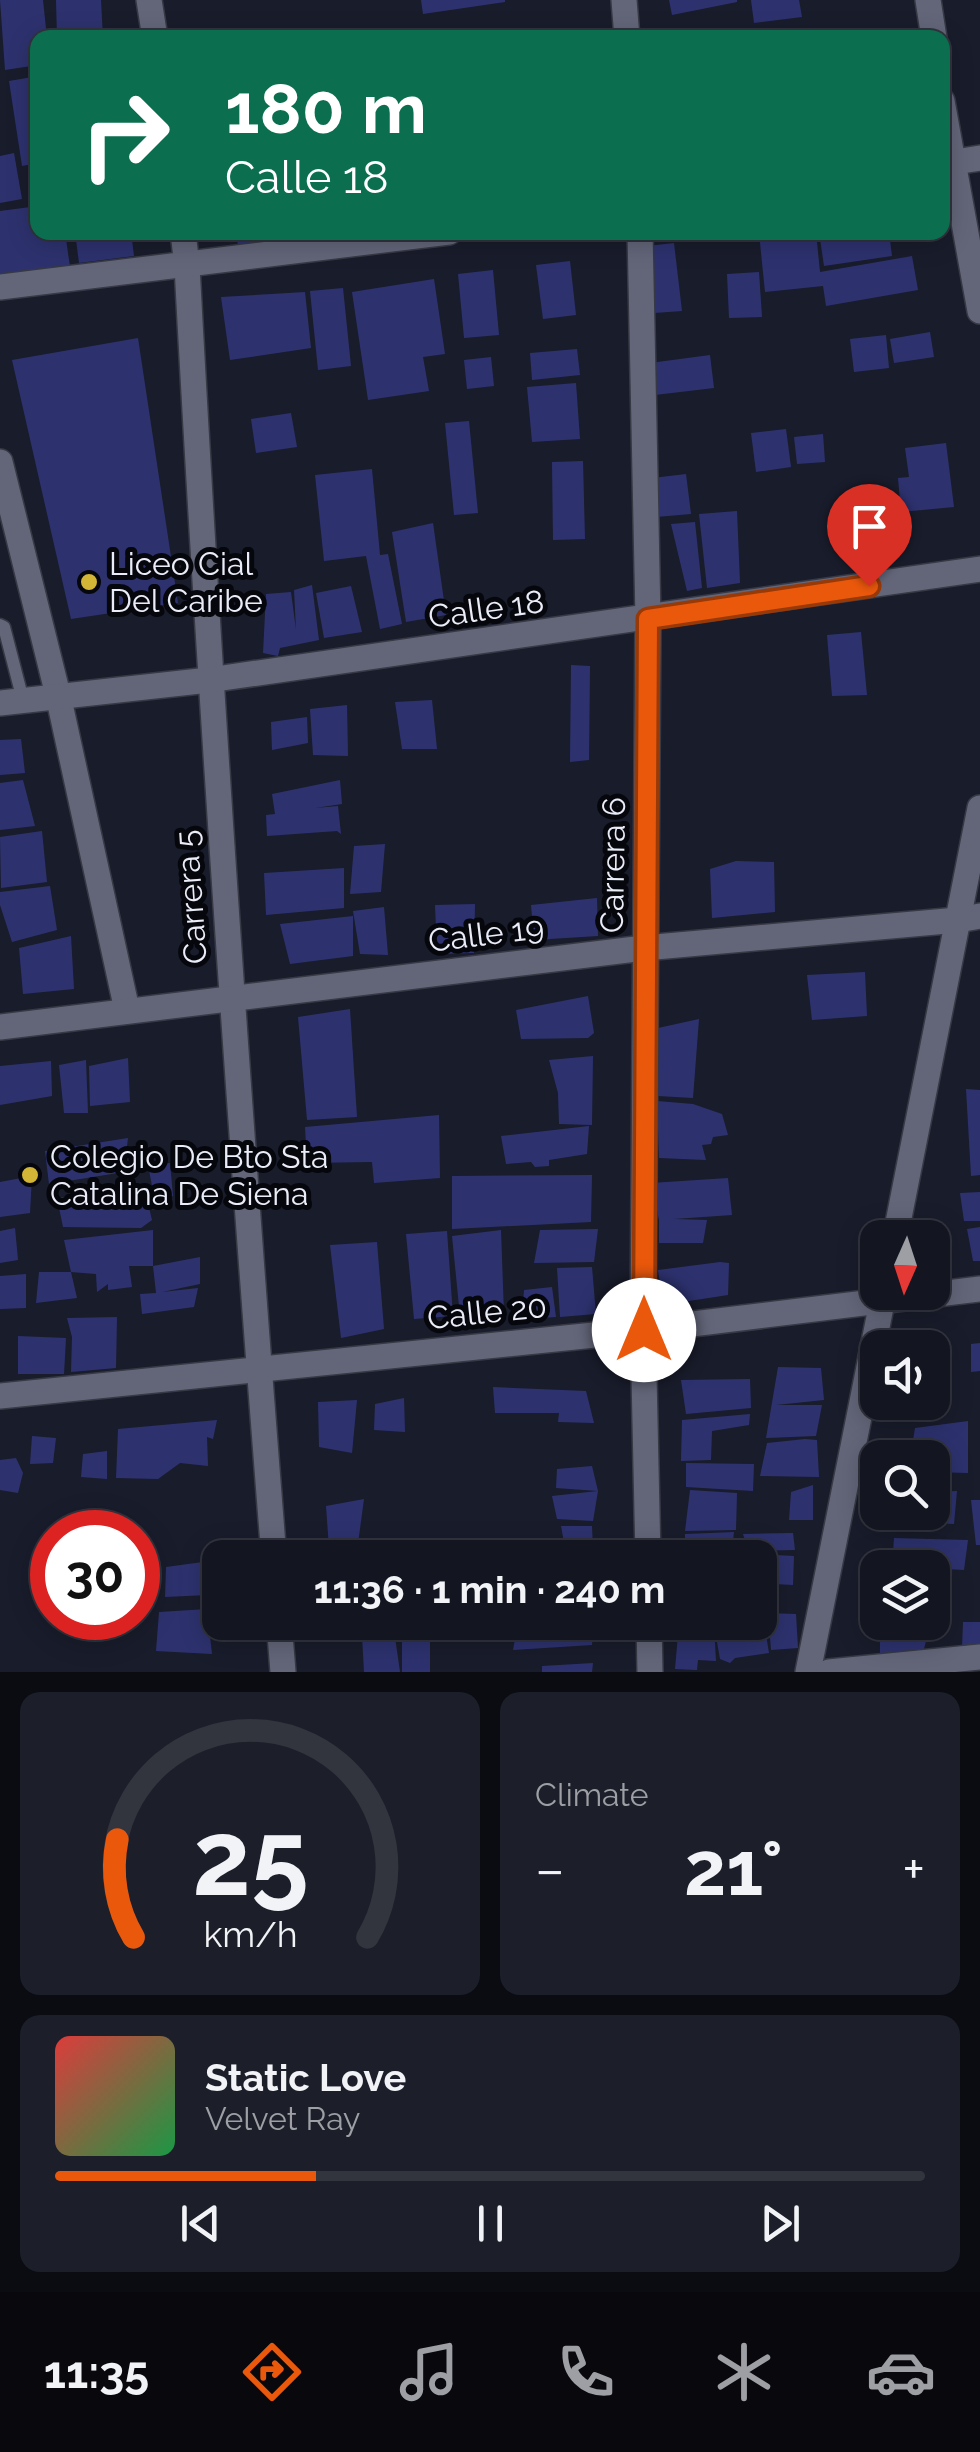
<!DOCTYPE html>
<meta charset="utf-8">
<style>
:root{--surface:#131520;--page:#1c1e29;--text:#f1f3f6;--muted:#9d9fa5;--line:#32343e;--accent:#ea580c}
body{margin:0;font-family:Raleway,sans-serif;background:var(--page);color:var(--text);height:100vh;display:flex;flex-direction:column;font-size:38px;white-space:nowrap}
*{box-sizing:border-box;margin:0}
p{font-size:32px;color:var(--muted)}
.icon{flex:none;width:55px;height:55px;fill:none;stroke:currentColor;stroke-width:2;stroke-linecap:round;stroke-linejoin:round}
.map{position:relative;height:1672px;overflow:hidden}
.panel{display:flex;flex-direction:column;gap:20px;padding:20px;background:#0a0c12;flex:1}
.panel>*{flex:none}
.hud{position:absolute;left:30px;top:30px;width:920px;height:210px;border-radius:20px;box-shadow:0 5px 25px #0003,0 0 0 2px var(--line);background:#0b6e4f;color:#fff;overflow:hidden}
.needle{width:65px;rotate:183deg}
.buttons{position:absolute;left:860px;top:1220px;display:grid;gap:20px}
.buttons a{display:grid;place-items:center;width:90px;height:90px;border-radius:20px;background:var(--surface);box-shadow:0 5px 25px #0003,0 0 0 2px var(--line);font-size:50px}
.speed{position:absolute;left:30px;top:1510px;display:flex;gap:20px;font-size:50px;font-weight:700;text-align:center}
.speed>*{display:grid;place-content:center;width:130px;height:130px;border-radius:50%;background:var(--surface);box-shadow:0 5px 25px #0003,0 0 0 2px var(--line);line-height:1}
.speed .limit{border:15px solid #d22;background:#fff;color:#111}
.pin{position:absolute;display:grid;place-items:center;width:85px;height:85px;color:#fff;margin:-102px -42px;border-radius:50% 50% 50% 0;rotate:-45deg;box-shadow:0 0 10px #0007}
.pin .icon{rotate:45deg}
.me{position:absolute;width:110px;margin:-55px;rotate:0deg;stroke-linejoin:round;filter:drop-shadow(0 0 8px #0008)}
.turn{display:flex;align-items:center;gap:35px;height:210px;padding:0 30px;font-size:45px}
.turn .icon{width:130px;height:130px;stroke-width:2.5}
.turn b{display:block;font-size:70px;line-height:85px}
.big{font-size:75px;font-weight:700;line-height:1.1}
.panel .widget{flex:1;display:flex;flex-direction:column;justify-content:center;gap:15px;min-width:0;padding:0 35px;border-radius:20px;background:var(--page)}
.panel .dial{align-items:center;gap:0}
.dial svg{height:260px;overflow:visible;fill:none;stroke:var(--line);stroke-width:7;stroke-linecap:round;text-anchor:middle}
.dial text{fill:var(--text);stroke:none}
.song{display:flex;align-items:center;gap:30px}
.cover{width:120px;height:120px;border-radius:15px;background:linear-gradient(135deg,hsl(0 70% 55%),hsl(140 70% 35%))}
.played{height:10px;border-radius:5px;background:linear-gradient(90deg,var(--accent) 30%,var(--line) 30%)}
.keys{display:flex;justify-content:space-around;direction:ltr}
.heat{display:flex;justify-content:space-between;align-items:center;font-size:55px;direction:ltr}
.panel .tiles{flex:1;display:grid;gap:20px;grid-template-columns:1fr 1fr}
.widget:last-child{grid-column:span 2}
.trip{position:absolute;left:202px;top:1540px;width:575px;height:100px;border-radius:20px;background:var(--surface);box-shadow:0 5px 25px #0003,0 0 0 2px var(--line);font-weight:700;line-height:100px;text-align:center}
.tab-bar{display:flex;height:160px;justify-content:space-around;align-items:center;background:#08080d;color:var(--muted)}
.tab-bar .icon{width:70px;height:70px}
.tab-bar .on{color:var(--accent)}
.tab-bar b{font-size:45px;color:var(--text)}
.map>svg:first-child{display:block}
</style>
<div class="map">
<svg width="980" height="1672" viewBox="0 0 980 1672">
<rect width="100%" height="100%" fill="#191c2b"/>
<g fill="#2d326f">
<polygon points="0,0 43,0 47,38 38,38 38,65 5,70"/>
<polygon points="56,0 101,0 103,38 57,38"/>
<polygon points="421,0 505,0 505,2 423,14"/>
<polygon points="669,0 737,0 737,2 672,15"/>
<polygon points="751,0 799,0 802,17 754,23"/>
<polygon points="38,76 38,163 22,166 9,81"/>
<polygon points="14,153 22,199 0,203 0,156"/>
<polygon points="38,206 38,232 65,232 70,267 0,277 0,211"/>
<polygon points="75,232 131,232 134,256 79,263"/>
<polygon points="237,232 301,232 302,243 238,250"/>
<polygon points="816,232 820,272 912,256 918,290 826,306 823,286 765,292 759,233"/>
<polygon points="819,232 889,232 892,256 824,266"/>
<polygon points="674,243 682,311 654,313 647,246"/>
<polygon points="570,261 576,315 543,319 536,265"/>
<polygon points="493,270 499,335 464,338 458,274"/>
<polygon points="759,272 762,317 729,318 727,274"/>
<polygon points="434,279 445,354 423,357 429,391 368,400 352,292"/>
<polygon points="343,288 351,366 318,370 310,291"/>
<polygon points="305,292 311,348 230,360 221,297"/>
<polygon points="930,332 934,357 894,363 890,339"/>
<polygon points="886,335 889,368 854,372 850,339"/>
<polygon points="138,338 178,603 71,619 12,360"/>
<polygon points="577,349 580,375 532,380 530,353"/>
<polygon points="710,355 714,388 655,395 650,363"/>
<polygon points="491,357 494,386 467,389 464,360"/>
<polygon points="576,383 580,439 532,442 527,387"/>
<polygon points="291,413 297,447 256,453 251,419"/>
<polygon points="469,421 478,513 454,515 445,423"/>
<polygon points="786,429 791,467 756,472 751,433"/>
<polygon points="823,434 825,462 797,464 794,437"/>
<polygon points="946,443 954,507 901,512 898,478 909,477 905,448"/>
<polygon points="583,461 585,539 553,540 552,462"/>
<polygon points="372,469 380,555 388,554 402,624 380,629 366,556 324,561 315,475"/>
<polygon points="686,474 691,514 656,517 652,478"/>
<polygon points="737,511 740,583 707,588 699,514"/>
<polygon points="695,522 702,588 687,591 671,524"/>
<polygon points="433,523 446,615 406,622 392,532"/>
<polygon points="312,585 319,640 280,648 278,656 263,653 266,594 291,592 296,630 294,590"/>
<polygon points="351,586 362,632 324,638 316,593"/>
<polygon points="861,632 867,695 832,696 827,635"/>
<polygon points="571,665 590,666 589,760 570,762"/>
<polygon points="432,700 437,749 402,749 395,702"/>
<polygon points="347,705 348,756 313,755 310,709"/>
<polygon points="307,717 308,743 272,750 271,722"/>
<polygon points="21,739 25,773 0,775 0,740"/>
<polygon points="23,780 35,826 0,830 0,783"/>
<polygon points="340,780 342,804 315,808 338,806 341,834 337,831 267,836 266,815 275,814 272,794"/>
<polygon points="42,831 47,882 1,888 0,837"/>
<polygon points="385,844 381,892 350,894 354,846"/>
<polygon points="736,861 774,862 775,912 712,918 710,869"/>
<polygon points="344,868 344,908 266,915 264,873"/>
<polygon points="50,886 57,930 12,942 0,905 0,892"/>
<polygon points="597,898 598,936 534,940 531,905"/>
<polygon points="475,904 474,953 437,954 435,905"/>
<polygon points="384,907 388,955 360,954 353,911"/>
<polygon points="353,916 353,956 290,964 280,924"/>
<polygon points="71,936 74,989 23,994 19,948"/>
<polygon points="865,972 867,1016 812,1020 807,975"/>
<polygon points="588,996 594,1033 588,1038 521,1039 516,1010"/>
<polygon points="350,1009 357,1117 307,1120 298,1017"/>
<polygon points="699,1019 693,1098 658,1096 658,1028"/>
<polygon points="593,1056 592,1125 559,1124 558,1093 549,1060"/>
<polygon points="128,1058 130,1102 90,1106 89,1066"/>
<polygon points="86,1060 88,1113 64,1113 59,1065"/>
<polygon points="51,1061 52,1096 0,1105 0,1066"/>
<polygon points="966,1089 980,1090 980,1175 971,1176"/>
<polygon points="657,1101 693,1104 722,1114 728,1135 713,1137 711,1144 702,1145 706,1160 659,1158"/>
<polygon points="439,1115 440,1178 374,1183 372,1162 307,1163 305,1127"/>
<polygon points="589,1126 587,1154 549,1160 549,1166 535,1167 531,1162 506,1164 501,1136"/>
<polygon points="128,1138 124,1172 49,1184 45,1151"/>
<polygon points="170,1163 173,1196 155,1201 148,1165"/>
<polygon points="592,1175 591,1222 452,1229 452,1176"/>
<polygon points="32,1176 30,1213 0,1217 0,1182"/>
<polygon points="728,1178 732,1215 674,1219 707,1220 703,1243 659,1243 659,1220 651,1183"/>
<polygon points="144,1187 152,1220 141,1228 63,1227 57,1198"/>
<polygon points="980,1192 980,1221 964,1221 960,1193"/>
<polygon points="980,1227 980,1261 973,1261 967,1229"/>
<polygon points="15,1228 18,1260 0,1263 0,1231"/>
<polygon points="598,1229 594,1262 534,1263 540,1230"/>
<polygon points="153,1230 153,1266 200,1257 200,1284 162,1292 198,1288 194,1307 142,1314 140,1294 156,1293 153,1266 129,1266 132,1287 108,1290 108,1284 97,1292 96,1274 71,1272 64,1240"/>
<polygon points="501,1230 504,1314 460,1316 452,1236"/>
<polygon points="447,1231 453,1316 414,1319 406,1234"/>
<polygon points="377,1242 384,1329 341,1338 330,1245"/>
<polygon points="720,1262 729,1263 728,1295 663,1305 658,1270"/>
<polygon points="592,1267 596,1314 560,1317 557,1268"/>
<polygon points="39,1272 71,1272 77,1298 36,1303"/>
<polygon points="26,1274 26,1308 0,1309 0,1276"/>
<polygon points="552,1287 556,1317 522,1319 524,1290"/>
<polygon points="117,1317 116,1368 71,1372 72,1337 67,1318"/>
<polygon points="18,1336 66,1338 64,1374 18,1374"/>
<polygon points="980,1343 980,1371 971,1372 971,1344"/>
<polygon points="778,1367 821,1368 824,1400 776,1405 822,1405 816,1436 766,1438"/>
<polygon points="750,1379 751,1408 686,1414 681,1380"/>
<polygon points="493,1387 586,1391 594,1423 558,1422 559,1413 495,1413"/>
<polygon points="404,1398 405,1432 374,1430 375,1404"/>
<polygon points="357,1400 352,1453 319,1447 318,1402"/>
<polygon points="750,1414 749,1425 712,1431 711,1460 681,1461 682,1420"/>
<polygon points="217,1420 213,1439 207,1437 208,1466 180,1463 158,1479 116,1478 118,1429"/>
<polygon points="968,1421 968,1473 932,1472 932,1458 910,1458 915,1428"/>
<polygon points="32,1436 56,1438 53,1463 30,1464"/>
<polygon points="805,1439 817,1440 819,1477 760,1476 767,1443"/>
<polygon points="107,1451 107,1479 81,1477 83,1454"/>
<polygon points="16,1458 23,1473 18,1493 0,1490 0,1460"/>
<polygon points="686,1463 754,1464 753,1491 686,1487"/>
<polygon points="592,1466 598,1491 556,1488 557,1469"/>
<polygon points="813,1485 813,1520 789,1520 791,1492"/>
<polygon points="690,1490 737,1493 736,1530 685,1531"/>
<polygon points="598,1491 593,1521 557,1519 552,1496"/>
<polygon points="957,1491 954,1524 911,1522 911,1512 932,1512 932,1492"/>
<polygon points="364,1499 357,1551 329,1548 326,1506"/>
<polygon points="971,1500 980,1500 980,1545 976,1545"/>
<polygon points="561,1526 592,1526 593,1549 565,1548"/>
<polygon points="734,1532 731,1558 685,1558 685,1534"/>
<polygon points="793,1533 795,1550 748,1551 743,1534"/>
<polygon points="894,1538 968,1540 964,1570 892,1566"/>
<polygon points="593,1549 591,1558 547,1558 546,1554"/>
<polygon points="776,1555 794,1556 793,1585 774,1584"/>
<polygon points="210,1561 208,1595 165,1597 166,1567"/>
<polygon points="932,1588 949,1589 949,1614 932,1614"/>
<polygon points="760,1600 765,1602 763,1616 769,1653 735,1658 730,1663 720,1659 714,1625 716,1661 698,1660 697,1670 675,1669 679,1623 760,1622"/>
<polygon points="207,1609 212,1654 156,1651 159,1612"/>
<polygon points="768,1613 796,1614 798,1648 771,1650"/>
<polygon points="518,1622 594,1622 592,1645 513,1650"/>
<polygon points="963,1622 980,1622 980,1646 962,1648"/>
<polygon points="930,1625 923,1653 880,1654 880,1626"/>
<polygon points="394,1630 400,1672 364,1672 362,1636"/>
<polygon points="430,1638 430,1672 402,1672 402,1639"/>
<polygon points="593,1663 592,1672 542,1672 542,1666"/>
</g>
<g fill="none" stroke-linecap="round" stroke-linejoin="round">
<g stroke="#373945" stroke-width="15">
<polyline id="lane" points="0,625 4,627 23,700"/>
</g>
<g stroke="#373945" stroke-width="28">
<g id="street">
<polyline points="149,0 155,38"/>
<polyline points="624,0 627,38"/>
<polyline points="928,0 934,38"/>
<polyline points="942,101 980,311"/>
<polyline points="942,164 980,158"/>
<path d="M 183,232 L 187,266 C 210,697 240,1127 274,1558"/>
<polyline points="640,232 648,619 643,1330 648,1558"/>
<polyline points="0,287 449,232"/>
<polyline points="0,462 58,695 127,1010"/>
<polyline points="0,703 209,680 980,569"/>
<polyline points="0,1027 644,948 958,920 980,916"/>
<polyline points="895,1238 980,808"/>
<polyline points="0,1396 643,1330 980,1289"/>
<polyline points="279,1622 283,1672"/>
<polyline points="649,1622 650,1672"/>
<polyline points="808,1672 884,1292"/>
<polyline points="829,1672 980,1657"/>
</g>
</g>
<use href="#lane" stroke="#636679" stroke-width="12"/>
<use href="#street" stroke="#636679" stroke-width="25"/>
</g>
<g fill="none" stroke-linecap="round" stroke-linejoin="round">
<g stroke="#983908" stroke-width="25">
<polyline id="route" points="644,1330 648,619 869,586"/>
</g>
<use href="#route" stroke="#ea580c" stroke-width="18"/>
</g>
<g fill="#d3b635" stroke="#06070d" stroke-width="4">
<circle cx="89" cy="582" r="10"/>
<circle cx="30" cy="1175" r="10"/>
</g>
<g text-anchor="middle" stroke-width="10" stroke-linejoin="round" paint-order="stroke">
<g font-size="32" fill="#eaecf7" stroke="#06070d" text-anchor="start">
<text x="109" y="575">Liceo Cial<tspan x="109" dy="37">Del Caribe</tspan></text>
<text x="50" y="1168">Colegio De Bto Sta<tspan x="50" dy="37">Catalina De Siena</tspan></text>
</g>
<g font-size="32" fill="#eaecf7" stroke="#06070d">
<text transform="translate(486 609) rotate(-8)" y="11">Calle 18</text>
<text transform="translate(613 865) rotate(-89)" y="11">Carrera 6</text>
<text transform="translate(191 897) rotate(-94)" y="11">Carrera 5</text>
<text transform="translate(486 934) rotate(-7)" y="11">Calle 19</text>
<text transform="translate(487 1312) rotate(-6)" y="11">Calle 20</text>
</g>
</g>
</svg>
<div class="buttons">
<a><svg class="needle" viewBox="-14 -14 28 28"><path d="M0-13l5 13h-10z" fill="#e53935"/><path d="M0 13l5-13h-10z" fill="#9d9fa5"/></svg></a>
<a><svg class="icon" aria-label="sound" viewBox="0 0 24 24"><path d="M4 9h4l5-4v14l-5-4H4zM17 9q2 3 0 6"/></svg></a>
<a><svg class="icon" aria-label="search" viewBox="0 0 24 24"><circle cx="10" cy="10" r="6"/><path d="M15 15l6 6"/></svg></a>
<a><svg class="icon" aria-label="layers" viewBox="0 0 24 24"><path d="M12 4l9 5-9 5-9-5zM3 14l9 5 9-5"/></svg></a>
</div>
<div class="speed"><div class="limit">30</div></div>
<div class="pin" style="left:869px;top:586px;background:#d93025"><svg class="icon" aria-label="arrive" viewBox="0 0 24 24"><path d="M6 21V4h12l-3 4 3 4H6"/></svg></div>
<svg class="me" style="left:644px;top:1330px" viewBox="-20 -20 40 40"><circle r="19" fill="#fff"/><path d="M0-13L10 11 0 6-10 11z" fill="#ea580c"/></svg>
<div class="trip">11:36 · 1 min · 240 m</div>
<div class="hud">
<div class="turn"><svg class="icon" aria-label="right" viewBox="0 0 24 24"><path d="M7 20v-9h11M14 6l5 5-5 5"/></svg><div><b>180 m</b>Calle 18</div></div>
</div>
</div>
<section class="panel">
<div class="tiles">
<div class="widget dial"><svg viewBox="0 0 100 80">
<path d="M14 69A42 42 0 1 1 86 69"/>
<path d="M14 69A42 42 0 0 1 9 39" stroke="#ea580c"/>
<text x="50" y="56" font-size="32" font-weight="700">25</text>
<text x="50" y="72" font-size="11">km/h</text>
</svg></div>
<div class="widget"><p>Climate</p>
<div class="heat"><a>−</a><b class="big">21°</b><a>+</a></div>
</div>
<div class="widget">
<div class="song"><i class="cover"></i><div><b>Static Love</b><p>Velvet Ray</p></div></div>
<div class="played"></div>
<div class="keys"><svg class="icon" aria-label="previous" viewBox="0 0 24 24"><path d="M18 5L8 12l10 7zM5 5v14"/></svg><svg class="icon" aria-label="pause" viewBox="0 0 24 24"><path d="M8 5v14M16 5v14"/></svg><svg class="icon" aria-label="next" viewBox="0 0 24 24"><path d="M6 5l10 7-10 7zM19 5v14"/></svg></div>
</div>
</div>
</section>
<nav class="tab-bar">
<b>11:35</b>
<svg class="icon on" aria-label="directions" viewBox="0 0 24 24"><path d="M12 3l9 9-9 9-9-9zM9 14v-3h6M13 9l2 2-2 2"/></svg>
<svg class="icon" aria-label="music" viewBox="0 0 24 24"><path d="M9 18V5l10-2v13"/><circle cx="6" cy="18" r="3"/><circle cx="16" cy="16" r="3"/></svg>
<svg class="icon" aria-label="phone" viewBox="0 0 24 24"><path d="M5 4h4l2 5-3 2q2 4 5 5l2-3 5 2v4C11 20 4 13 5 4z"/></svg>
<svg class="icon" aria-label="climate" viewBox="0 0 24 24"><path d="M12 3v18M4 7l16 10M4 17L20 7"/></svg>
<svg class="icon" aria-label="car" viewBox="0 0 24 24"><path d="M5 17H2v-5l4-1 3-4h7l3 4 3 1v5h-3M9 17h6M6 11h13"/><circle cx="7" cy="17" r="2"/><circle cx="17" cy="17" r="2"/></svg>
</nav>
